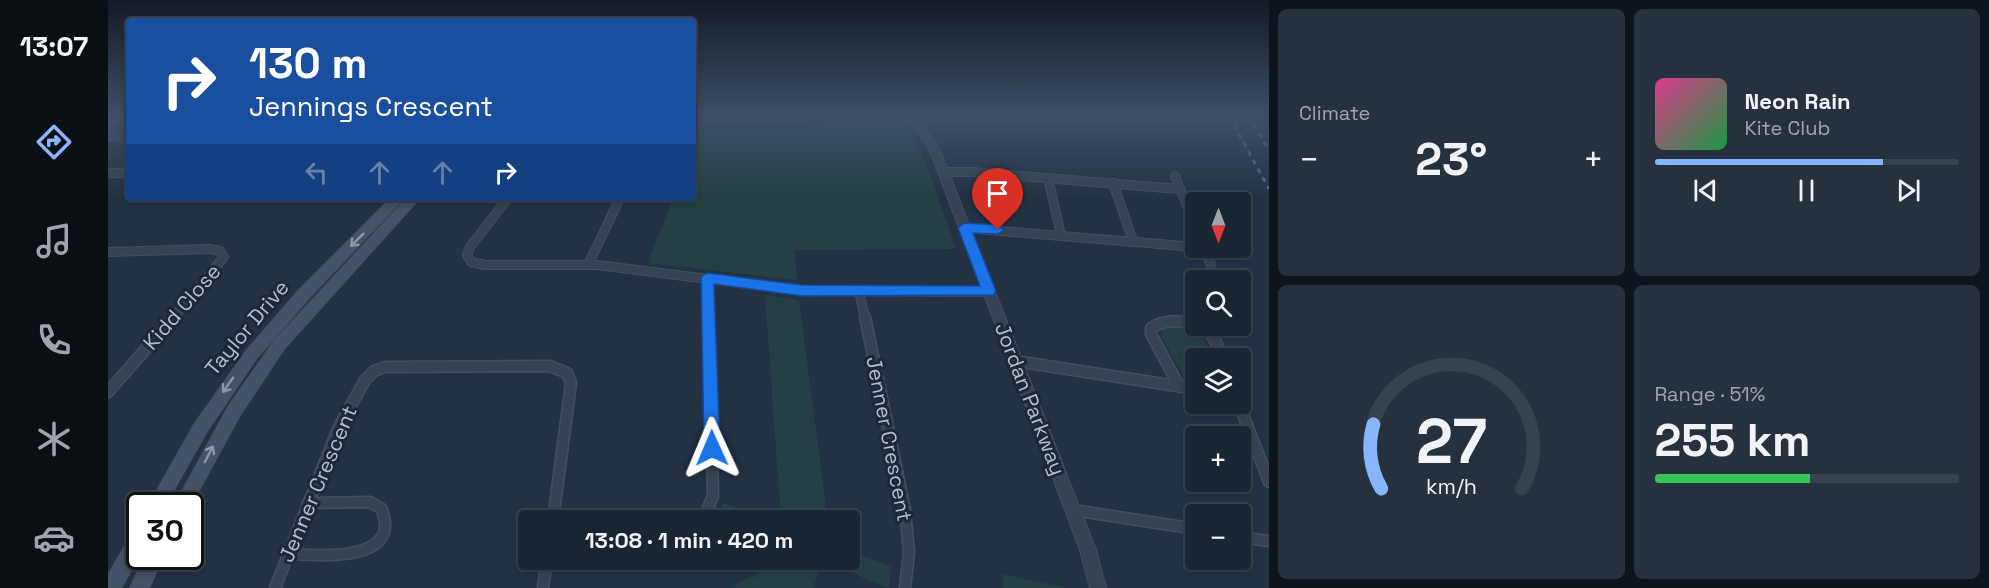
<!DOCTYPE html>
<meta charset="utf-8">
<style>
:root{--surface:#1a2532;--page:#27313e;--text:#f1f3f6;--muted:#9fa5ac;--line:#38424d;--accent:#87b5ff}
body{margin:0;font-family:"Space Grotesk",sans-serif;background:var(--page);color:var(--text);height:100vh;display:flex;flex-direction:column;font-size:22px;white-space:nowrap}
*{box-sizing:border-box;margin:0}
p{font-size:20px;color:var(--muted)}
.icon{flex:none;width:33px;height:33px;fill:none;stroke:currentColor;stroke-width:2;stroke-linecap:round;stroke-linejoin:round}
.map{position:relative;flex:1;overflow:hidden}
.panel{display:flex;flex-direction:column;gap:9px;padding:9px;background:#0e141c;width:720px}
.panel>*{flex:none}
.hud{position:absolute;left:18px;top:18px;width:570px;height:183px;border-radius:6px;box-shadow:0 3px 9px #0003,0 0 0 2px var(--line);background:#1a4fa0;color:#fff;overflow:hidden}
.needle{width:39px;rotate:180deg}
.buttons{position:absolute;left:1077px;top:192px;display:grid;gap:12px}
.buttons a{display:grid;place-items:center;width:66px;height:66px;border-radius:6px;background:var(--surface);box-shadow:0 3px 9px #0003,0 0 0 2px var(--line);font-size:30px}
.speed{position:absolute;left:18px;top:492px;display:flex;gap:12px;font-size:30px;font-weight:700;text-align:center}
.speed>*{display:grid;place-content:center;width:78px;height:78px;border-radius:50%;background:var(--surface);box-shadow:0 3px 9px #0003,0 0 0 2px var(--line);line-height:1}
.speed .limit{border:3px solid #111;border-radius:9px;background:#fff;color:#111}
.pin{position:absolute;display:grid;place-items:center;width:51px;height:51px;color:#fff;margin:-62px -26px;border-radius:50% 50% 50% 0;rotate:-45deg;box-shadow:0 0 6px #0007}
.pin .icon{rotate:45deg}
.me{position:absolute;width:66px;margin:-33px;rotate:359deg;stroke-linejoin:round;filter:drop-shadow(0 0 4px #0008)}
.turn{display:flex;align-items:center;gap:21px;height:126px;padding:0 24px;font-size:27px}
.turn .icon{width:78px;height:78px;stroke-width:2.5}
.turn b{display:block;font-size:42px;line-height:51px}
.lanes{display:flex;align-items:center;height:57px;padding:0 24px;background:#0003;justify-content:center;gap:30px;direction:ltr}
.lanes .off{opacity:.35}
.big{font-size:45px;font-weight:600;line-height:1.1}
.panel .card{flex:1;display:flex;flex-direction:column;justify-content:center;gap:9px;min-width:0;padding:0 21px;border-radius:9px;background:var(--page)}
.panel .dial{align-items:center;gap:0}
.dial svg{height:156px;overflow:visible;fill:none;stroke:var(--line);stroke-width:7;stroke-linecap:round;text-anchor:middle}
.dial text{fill:var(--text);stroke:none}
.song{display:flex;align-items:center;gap:18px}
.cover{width:72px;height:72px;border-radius:9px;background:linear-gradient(135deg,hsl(330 70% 55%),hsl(140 70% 35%))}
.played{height:6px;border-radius:3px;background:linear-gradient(90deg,var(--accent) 75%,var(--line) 75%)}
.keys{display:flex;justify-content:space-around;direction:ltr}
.heat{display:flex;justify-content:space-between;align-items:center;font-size:33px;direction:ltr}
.charge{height:9px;border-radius:4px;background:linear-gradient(90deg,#34c759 51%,var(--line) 0)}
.panel .tiles{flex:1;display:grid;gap:9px;grid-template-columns:repeat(2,1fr)}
.trip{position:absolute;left:410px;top:510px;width:342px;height:60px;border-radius:6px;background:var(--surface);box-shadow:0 3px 9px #0003,0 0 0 2px var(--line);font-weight:600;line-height:60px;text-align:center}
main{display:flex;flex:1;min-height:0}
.tab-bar{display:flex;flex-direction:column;width:108px;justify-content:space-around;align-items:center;background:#0a0f14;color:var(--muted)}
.tab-bar .icon{width:42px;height:42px}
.tab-bar .selected{color:var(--accent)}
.tab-bar b{font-size:27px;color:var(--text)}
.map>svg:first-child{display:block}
</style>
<main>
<nav class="tab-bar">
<b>13:07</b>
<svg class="icon selected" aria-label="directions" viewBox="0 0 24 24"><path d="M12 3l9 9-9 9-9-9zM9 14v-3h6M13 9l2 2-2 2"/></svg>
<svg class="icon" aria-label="music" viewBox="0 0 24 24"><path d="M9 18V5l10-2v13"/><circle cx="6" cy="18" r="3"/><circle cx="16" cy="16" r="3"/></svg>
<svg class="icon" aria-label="phone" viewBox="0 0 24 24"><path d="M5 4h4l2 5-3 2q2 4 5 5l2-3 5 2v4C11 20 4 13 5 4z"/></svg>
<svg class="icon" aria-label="climate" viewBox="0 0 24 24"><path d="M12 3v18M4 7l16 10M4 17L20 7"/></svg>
<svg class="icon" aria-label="car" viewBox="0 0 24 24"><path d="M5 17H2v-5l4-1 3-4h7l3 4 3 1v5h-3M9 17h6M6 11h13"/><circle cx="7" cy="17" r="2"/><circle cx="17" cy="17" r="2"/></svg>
</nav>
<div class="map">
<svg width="1161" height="588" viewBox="0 0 1161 588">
<rect width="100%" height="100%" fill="#233143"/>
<g fill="#254044">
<path d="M 746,116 C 755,116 779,113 787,116 C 810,126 839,224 848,249 L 686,250 L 689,280 L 540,263 L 565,198 L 585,198 L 585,128 L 697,128 L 750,121 Z"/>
<polygon points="657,295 691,300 717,499 717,520 673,520"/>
<path d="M 1059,327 C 1089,330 1093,329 1104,358 L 1088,358 L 1087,380 L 1073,371 L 1053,336 L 1053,330 Z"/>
<polygon points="614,503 665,520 626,520 613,514"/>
<polygon points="741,550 783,567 781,588 715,561 705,588 623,588 655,570 661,560 741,560"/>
<polygon points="895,574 958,588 895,588"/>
</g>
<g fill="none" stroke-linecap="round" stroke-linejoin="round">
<g stroke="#444e5e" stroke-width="10">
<g id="minor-far1">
<polyline points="835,172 864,172 1071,189"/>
<polyline points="0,173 21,173"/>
<polyline points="1067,176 1088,228"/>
<polyline points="940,178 953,235"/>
<polyline points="1005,183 1025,241"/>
<polyline points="400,198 362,247 359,255 363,262 377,265 490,265 694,291 881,292"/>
<polyline points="857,228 1088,247"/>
<polyline points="1095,248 1103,265"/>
<polyline points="0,252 102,249 112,251 116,257 64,319"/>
<polyline points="480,265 512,198"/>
<polyline points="600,278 601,319"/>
<polyline points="751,291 757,319"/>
</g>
</g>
<g stroke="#444e5e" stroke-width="13">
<g id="minor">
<polyline points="757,317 797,510 801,552 797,588"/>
<polyline points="907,361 1088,389"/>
<path d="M 1071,386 L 1043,334 L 1043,328 C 1059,317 1086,320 1101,333 C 1108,339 1111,349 1114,358"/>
<polyline points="0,392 66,317"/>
<polyline points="1131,404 1161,482"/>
<polyline points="965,510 1088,529"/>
<polyline points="582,520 598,513 605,496 601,317"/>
<polyline points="1132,537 1161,541"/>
<path d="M 180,554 C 205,555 272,562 277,528 C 278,522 275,515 274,509 L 262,502 L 200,503"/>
<polyline points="167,588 230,429 257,380 266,371 277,367 442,366 459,373 463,383 445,520"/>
<polyline points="435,588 439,560"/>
</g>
</g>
<g stroke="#444e5e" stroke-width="2">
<polygon id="tertiary" points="798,116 808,116 831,148 988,550 998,588 982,588 972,550 821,148"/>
</g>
<g stroke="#444e5e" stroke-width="2">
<g id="secondary">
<polygon points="283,198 296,198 201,298 148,359 98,433 57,506 40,506 87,423 138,351 191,290"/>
<polygon points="299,198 312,198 176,349 131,417 82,507 82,506 66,506 120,407 166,341"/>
<polygon points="32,527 32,555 13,588 0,588 0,575 26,530"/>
<polygon points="37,556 56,556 41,588 22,588"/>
</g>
</g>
<use href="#minor-far1" stroke="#374352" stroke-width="8"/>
<use href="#minor" stroke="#374352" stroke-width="10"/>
<use href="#tertiary" fill="#374352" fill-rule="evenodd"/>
<use href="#secondary" fill="#455166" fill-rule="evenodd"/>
<g stroke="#59667a" stroke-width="3" stroke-dasharray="5 5" stroke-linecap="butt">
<polyline points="1121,116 1161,189"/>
<polyline points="1141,116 1161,150"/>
<polyline points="1155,116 1161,126"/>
</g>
</g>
<polygon fill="#3d4d61" points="0,116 20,140 15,142 0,142"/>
<polygon fill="#2d3c50" points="16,116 21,116 21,139 15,142 2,127"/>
<polygon fill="#4a596d" stroke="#5a697c" stroke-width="1.5" points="0,116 16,116 7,125 0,127"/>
<defs><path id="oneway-shaft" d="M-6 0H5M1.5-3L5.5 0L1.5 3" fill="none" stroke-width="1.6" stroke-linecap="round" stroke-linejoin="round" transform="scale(1.5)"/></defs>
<g stroke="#8d98a8">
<use href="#oneway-shaft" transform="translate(249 240) rotate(135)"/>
<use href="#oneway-shaft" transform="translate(120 385) rotate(125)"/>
<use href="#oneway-shaft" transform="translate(101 454) rotate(-63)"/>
</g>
<linearGradient id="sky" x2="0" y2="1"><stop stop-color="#131b25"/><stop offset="0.59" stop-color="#3f4e66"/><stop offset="1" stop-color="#3f4e66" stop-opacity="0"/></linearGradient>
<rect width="1161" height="198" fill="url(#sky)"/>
<polygon fill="#1a73e8" stroke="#114b97" stroke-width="1.5" points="856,223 890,225 896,230 890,234 865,233 888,291 886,295 694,296 606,284 612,448 610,454 604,456 598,454 596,448 593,278 595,275 600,273 694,285 872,286 850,228"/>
<g text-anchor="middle" stroke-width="6" stroke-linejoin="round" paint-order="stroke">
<g font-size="21" fill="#b4becc" stroke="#1c2737">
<text transform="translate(74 307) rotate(-49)" y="7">Kidd Close</text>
<text transform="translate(139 328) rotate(-50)" y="7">Taylor Drive</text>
<text transform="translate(922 399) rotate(69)" y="7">Jordan Parkway</text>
<text transform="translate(781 439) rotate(79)" y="7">Jenner Crescent</text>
<text transform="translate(210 484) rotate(-67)" y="7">Jenner Crescent</text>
</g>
</g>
</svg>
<div class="buttons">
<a><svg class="needle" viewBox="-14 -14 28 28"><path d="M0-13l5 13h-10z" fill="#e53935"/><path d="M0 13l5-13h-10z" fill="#9fa5ac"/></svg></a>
<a><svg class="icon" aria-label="search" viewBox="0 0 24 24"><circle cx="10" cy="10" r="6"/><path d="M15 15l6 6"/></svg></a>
<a><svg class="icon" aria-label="layers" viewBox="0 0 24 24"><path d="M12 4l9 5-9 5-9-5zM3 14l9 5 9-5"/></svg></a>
<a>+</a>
<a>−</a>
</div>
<div class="speed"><div class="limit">30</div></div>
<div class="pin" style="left:890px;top:230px;background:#d93025"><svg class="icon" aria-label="arrive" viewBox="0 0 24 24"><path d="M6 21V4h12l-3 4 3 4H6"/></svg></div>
<svg class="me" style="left:604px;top:448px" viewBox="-20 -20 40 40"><path d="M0-17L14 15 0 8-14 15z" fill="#1a73e8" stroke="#fff" stroke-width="4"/></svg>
<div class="trip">13:08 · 1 min · 420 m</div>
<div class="hud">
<div class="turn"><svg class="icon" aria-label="right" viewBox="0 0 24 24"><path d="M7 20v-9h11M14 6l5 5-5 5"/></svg><div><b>130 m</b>Jennings Crescent</div></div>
<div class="lanes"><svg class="icon off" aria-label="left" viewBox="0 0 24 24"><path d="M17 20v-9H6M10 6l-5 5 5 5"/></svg><svg class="icon off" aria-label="ahead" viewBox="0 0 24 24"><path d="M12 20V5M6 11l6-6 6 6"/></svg><svg class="icon off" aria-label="ahead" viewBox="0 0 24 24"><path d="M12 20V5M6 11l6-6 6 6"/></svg><svg class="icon" aria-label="right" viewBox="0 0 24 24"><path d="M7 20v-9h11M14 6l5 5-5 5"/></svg></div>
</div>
</div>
<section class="panel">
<div class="tiles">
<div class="card"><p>Climate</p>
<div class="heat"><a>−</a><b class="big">23°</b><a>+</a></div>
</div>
<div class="card">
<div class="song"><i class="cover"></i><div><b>Neon Rain</b><p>Kite Club</p></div></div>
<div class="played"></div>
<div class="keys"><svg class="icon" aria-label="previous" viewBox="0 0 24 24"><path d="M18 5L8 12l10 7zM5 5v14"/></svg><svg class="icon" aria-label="pause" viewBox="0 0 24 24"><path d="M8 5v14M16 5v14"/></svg><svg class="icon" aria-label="next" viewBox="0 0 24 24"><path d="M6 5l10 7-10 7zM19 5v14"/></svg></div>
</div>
<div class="card dial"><svg viewBox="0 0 100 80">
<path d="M14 69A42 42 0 1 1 86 69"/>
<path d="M14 69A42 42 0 0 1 10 36" stroke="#87b5ff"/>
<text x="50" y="56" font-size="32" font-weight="700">27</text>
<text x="50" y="72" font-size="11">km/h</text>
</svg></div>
<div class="card"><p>Range · 51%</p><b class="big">255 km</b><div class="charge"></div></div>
</div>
</section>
</main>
